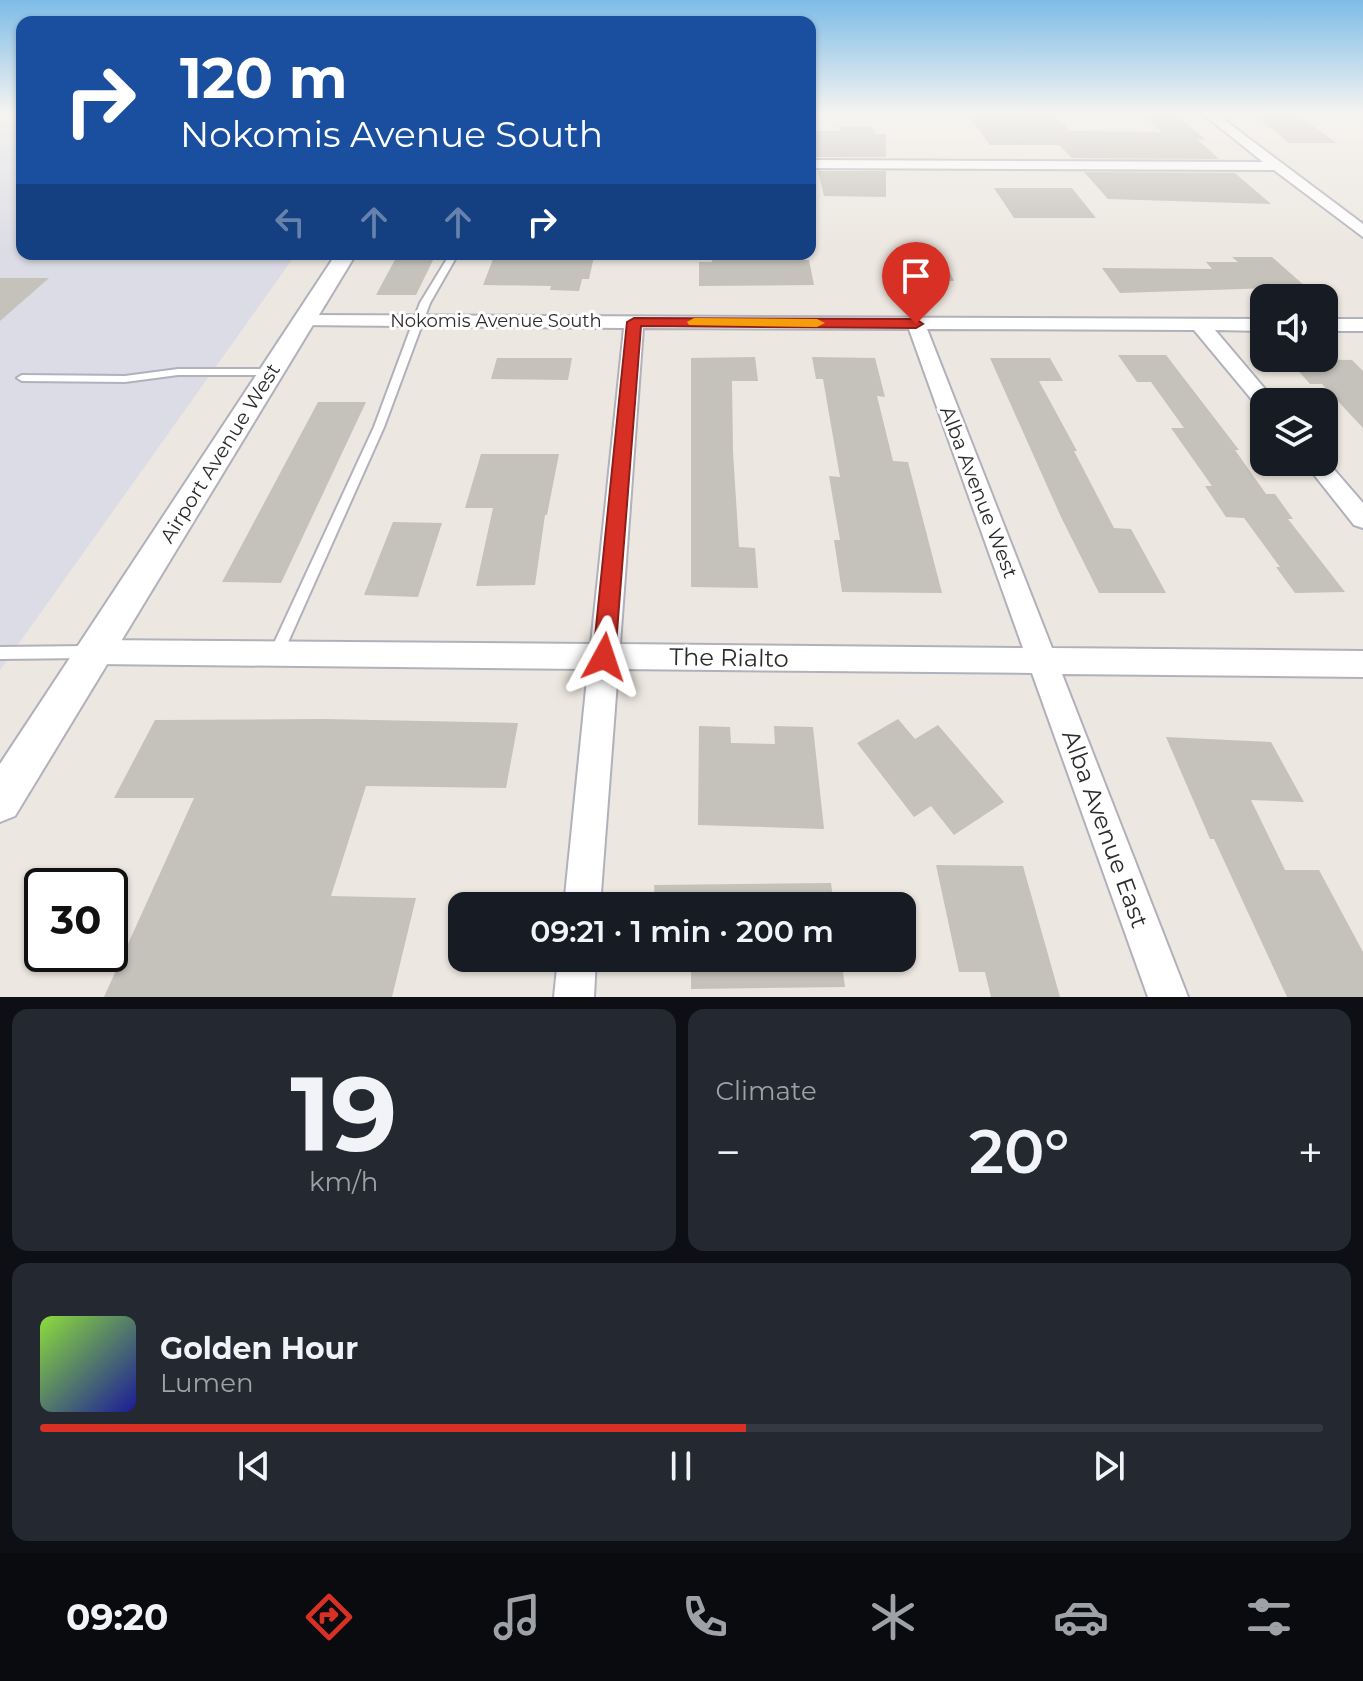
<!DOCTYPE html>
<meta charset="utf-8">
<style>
:root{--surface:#171b24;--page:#242831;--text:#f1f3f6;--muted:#9ea1a6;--line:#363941;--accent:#d93025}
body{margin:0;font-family:Montserrat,sans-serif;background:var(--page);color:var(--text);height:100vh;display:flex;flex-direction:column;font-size:30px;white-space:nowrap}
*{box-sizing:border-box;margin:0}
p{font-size:26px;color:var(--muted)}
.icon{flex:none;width:44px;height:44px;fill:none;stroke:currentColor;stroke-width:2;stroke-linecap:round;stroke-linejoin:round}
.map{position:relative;height:997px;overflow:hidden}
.details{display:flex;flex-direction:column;gap:12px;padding:12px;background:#0d0f14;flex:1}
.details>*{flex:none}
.guide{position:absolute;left:16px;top:16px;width:800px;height:244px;border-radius:16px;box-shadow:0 2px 6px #0004;background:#1a4fa0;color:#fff;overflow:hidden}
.tools{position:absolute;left:1250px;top:284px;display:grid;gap:16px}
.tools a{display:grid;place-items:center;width:88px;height:88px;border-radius:16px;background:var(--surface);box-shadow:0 2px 6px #0004;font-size:40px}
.speed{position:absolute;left:24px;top:868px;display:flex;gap:16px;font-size:40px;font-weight:700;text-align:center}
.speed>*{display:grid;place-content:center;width:104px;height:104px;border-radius:50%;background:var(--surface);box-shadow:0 2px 6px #0004;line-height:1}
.speed .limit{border:4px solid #111;border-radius:12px;background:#fff;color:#111}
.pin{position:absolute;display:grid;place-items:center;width:68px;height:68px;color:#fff;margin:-82px -34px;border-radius:50% 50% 50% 0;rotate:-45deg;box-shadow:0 0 8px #0007}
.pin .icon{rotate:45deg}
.me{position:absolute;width:88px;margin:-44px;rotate:5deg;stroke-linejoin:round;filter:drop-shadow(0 0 6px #0008)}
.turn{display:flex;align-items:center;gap:28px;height:168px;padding:0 32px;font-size:36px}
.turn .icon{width:104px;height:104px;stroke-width:2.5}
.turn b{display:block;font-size:56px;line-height:68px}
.lanes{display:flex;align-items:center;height:76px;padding:0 32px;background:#0003;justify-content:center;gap:40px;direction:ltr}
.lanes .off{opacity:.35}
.big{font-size:60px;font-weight:600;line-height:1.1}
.details .card{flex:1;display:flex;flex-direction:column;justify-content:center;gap:12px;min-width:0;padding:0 28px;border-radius:16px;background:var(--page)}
.details .dial{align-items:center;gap:0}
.dial b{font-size:104px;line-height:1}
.song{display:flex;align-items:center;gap:24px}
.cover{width:96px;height:96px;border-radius:12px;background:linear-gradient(135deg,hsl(90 70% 55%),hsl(240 70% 35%))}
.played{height:8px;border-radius:4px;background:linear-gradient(90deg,var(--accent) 55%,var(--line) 55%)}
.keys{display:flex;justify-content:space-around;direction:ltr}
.heat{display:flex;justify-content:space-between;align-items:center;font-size:44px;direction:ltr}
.details .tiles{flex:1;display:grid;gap:12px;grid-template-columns:1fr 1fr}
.card:last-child{grid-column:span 2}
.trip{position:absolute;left:448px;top:892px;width:468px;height:80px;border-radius:16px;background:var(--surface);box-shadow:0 2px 6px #0004;font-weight:600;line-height:80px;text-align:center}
.tabs{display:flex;height:128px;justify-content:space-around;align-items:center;background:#090b0e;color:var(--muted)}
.tabs .icon{width:56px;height:56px}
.tabs .active{color:var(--accent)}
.tabs b{font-size:36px;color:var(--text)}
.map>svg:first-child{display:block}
</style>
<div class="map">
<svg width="1363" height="997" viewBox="0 0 1363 997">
<rect width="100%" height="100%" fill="#ece7e0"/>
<polygon fill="#dbdce5" points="0,113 22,113 22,254 296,254 0,670"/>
<g fill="#c5c1bb">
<polygon points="967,113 1053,113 1070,131 1162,132 1140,113 1174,113 1206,140 1197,139 1219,159 1072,158 1059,145 990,145"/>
<polygon points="1255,115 1297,115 1337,143 1289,143"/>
<polygon points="838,126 872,126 875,134 886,134 886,157 814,157 810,131 840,131"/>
<polygon points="818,171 886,171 886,197 824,196"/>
<polygon points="1084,172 1235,173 1271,204 1108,199"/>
<polygon points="994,188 1072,188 1096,218 1014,218"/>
<polygon points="398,254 436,254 416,295 376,295"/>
<polygon points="495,254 533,254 594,257 589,279 582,279 579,291 550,290 551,286 483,285"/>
<polygon points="892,257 943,257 954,281 901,280"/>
<polygon points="1232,257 1272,257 1306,287 1120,293 1102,268 1212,269 1206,262 1238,262"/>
<polygon points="712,259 809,260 814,285 699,286 699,262 712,262"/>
<polygon points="0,278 49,278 0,321"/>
<polygon points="1118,355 1166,355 1239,450 1235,450 1266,494 1275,494 1293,519 1288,519 1345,592 1295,593 1276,567 1280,567 1244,518 1226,517 1205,486 1212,486 1171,428 1184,428 1151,382 1137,382"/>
<polygon points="755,357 758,381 732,381 733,452 739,547 755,548 758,588 691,587 691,358"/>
<polygon points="812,357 875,358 885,397 877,396 893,461 908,462 942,593 842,592 834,540 840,540 829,476 840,477 823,379 816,379"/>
<polygon points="497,358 572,358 568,380 491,379"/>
<polygon points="990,358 1050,358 1063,381 1039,381 1077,451 1074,451 1114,528 1131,529 1166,593 1099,593 1061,517"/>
<polygon points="1288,359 1352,360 1363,371 1363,428 1322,384 1310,384"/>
<polygon points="318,402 366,402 281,583 222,582"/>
<polygon points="481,454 559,454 547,515 545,515 535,585 476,586 493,508 465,508"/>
<polygon points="393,522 442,523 418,597 364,595"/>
<polygon points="324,719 518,723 506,788 366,786 331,896 416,898 392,997 104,997 194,798 114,798 155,720"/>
<polygon points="898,719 915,739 938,725 1004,802 954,835 931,806 914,817 857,743"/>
<polygon points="699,726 730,727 731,743 775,744 774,726 813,727 824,829 698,825"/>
<polygon points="1166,737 1271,742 1304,802 1251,800 1285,870 1319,870 1363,952 1363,997 1287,997 1214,839 1210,839"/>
<polygon points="936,865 1023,866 1060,997 991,997 985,972 959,972"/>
<polygon points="831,883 834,906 655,906 654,885"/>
<polygon points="691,958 841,958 845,987 691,989"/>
</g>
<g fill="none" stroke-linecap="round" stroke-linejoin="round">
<g stroke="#b0b1bb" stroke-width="4">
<g id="service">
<polygon points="450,254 458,254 430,303 384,427 281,658 276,660 271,658 269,654 374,427 420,303"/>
<polygon points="178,369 271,369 276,372 271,375 178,375 125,382 22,381 17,378 22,375 125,376"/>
<polygon points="87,646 92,648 94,652 92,656 87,658 0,659 0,647"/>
</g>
</g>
<g stroke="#b0b1bb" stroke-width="4">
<g id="minor">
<polygon points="1202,113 1215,113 1363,224 1363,237 1274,170 810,168 810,160 1263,162"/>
<path d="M 304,315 L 1264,319 L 1264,331 L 1215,330 L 1276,402 L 1264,402 L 1264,408 L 1258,407 L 1194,330 L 927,329 L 1052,648 L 1363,651 L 1363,677 L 1062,674 L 1188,997 L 1148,997 L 1032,673 L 618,669 L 600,906 L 564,906 L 588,669 L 94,664 L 84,661 L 80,652 L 84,643 L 94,640 L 591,644 L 624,328 L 297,325 L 295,321 L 297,317 ZM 643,328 L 909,329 L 1023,648 L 620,644 Z"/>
<rect x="1324" y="319" width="39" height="12"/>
<polygon points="1324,458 1363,503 1363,528 1354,525 1304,462 1324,462"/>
<polygon points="558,958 596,958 594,997 554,997"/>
</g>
</g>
<g stroke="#b0b1bb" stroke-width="4">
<polygon id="tertiary" points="336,254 356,254 15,816 0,822 0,764"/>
</g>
<use href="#service" fill="#fff" fill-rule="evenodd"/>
<use href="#minor" fill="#fff" fill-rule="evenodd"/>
<use href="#tertiary" fill="#fff" fill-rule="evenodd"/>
</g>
<linearGradient id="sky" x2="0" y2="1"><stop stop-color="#7dbce7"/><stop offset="0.45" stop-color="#f6f4f1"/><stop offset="1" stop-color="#f6f4f1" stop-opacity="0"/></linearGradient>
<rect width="1363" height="252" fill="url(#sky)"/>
<polygon fill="#d93025" stroke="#8d1f18" stroke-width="2" points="634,318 916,319 923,324 916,328 641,326 615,657 611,663 604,666 596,663 593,657 627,322"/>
<polygon fill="#f59e0b" points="694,318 817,319 825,323 817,327 689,325 687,322"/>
<g text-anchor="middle" stroke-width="6" stroke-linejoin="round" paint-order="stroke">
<g font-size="18" fill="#2c2c2c" stroke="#fff">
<text x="496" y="327">Nokomis Avenue South</text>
</g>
<g font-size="20" fill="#2c2c2c" stroke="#fff">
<text transform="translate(220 453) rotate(-58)" y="7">Airport Avenue West</text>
<text transform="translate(979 492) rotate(69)" y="7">Alba Avenue West</text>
</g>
<g font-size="24" fill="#2c2c2c" stroke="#fff">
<text transform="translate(729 658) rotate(1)" y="8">The Rialto</text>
<text transform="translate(1105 829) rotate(70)" y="8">Alba Avenue East</text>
</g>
</g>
</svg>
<div class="tools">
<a><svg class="icon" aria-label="sound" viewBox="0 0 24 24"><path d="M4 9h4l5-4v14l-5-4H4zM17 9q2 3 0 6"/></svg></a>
<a><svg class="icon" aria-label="layers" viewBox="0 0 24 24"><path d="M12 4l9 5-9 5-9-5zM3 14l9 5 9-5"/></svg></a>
</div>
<div class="speed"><div class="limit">30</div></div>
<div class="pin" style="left:916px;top:324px;background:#d93025"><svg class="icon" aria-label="arrive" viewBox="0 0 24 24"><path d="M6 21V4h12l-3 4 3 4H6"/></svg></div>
<svg class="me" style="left:604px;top:657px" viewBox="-20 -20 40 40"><path d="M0-17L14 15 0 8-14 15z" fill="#d93025" stroke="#fff" stroke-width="4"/></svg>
<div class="trip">09:21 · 1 min · 200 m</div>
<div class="guide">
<div class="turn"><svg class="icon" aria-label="right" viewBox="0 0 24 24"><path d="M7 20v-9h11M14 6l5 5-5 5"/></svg><div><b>120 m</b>Nokomis Avenue South</div></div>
<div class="lanes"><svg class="icon off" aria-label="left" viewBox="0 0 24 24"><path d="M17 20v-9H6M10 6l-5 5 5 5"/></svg><svg class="icon off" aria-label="ahead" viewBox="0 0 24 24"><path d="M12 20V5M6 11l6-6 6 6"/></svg><svg class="icon off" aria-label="ahead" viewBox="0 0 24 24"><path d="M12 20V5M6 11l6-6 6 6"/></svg><svg class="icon" aria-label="right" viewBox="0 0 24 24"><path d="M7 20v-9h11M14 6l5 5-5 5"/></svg></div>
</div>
</div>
<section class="details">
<div class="tiles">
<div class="card dial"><b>19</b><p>km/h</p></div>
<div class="card"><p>Climate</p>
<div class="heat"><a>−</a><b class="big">20°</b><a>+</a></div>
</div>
<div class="card">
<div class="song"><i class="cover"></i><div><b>Golden Hour</b><p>Lumen</p></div></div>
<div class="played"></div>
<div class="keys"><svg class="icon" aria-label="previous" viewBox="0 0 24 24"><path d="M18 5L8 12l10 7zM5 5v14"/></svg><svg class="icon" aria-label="pause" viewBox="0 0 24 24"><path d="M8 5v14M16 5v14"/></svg><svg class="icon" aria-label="next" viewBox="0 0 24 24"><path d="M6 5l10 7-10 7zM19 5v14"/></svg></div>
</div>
</div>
</section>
<nav class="tabs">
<b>09:20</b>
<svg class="icon active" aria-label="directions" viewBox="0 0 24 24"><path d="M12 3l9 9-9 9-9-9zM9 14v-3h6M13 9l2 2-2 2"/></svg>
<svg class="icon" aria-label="music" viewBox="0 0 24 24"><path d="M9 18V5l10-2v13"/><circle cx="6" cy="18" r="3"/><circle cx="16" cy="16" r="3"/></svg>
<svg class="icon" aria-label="phone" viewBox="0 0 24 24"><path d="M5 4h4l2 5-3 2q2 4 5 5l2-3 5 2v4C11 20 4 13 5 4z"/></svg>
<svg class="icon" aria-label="climate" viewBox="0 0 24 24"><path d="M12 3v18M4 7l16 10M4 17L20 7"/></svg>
<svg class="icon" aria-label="car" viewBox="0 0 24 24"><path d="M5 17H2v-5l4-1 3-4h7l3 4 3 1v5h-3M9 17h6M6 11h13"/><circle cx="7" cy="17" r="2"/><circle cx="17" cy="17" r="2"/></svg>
<svg class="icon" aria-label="filters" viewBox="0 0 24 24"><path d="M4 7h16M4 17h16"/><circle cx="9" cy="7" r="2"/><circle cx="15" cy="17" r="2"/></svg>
</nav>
